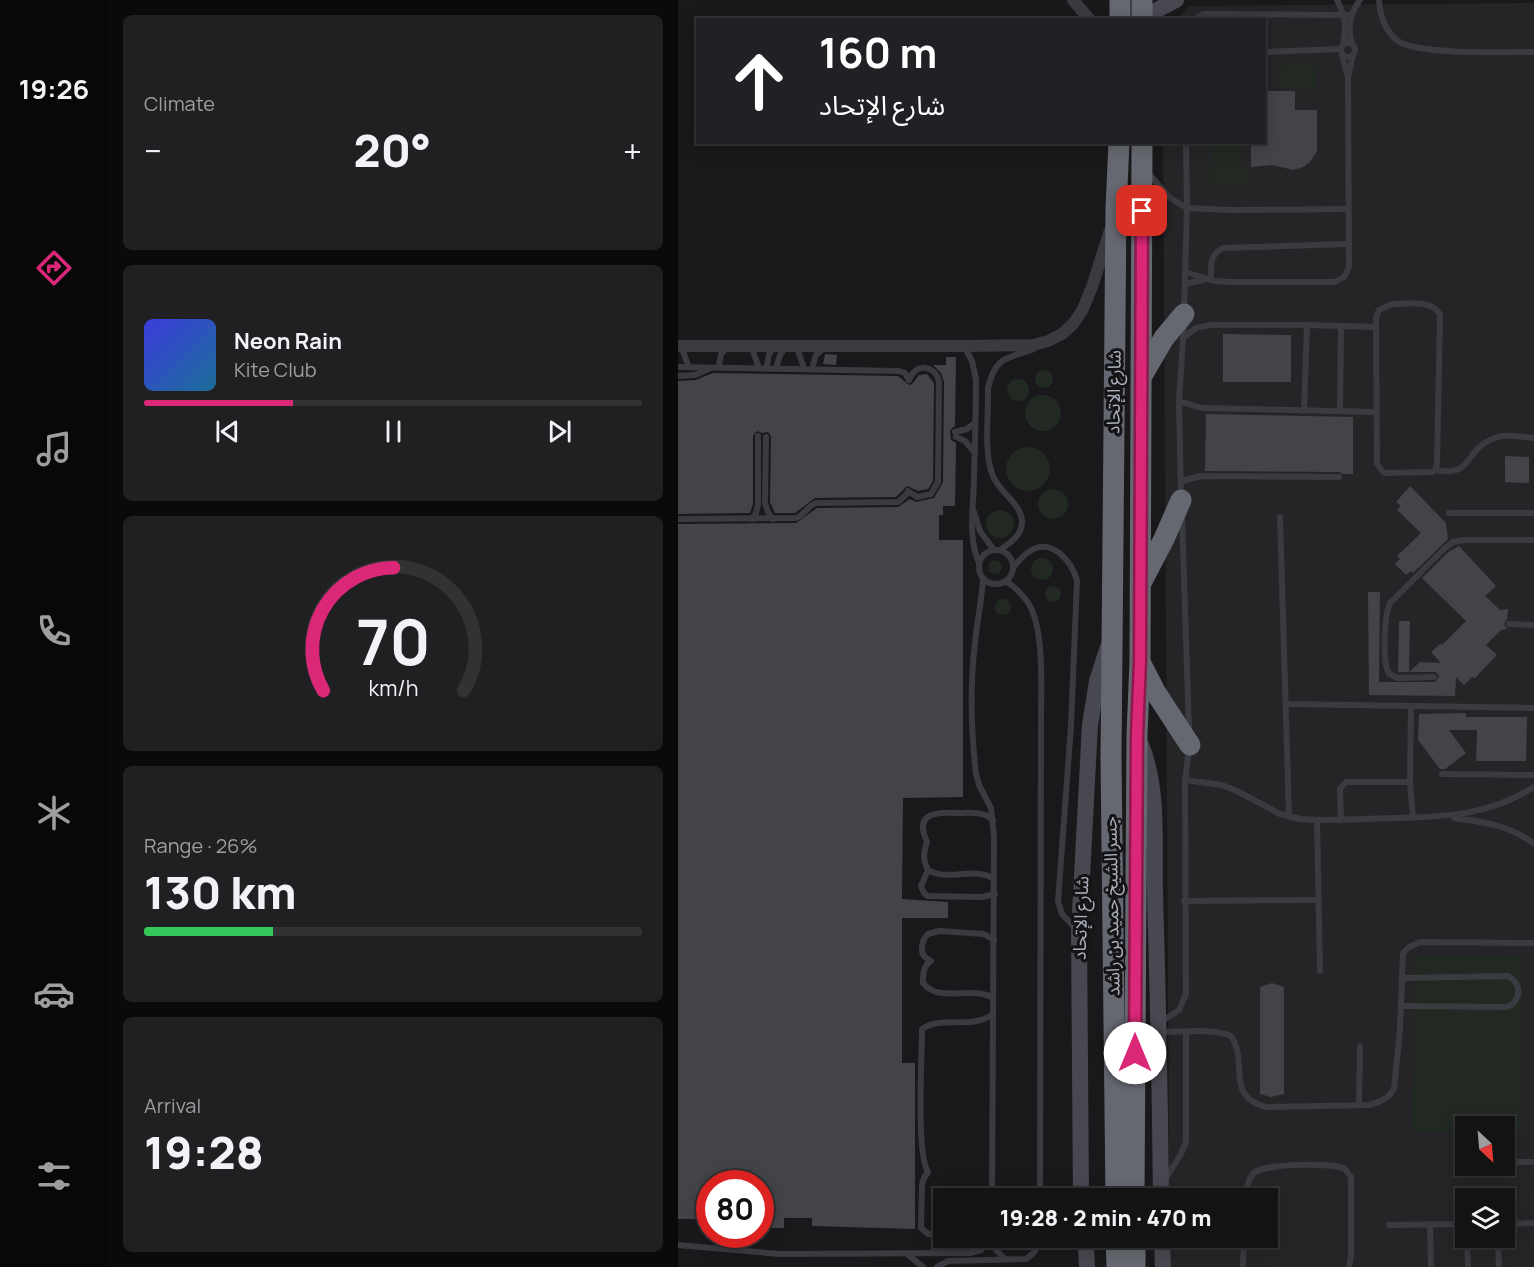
<!DOCTYPE html>
<meta charset="utf-8">
<style>
:root{--surface:#131314;--page:#202022;--text:#f1f3f6;--muted:#9d9ea0;--line:#323234;--accent:#db2777}
body{margin:0;font-family:Manrope,"Noto Sans Arabic",sans-serif;background:var(--page);color:var(--text);height:100vh;display:flex;flex-direction:column;font-size:22px;white-space:nowrap}
*{box-sizing:border-box;margin:0}
p{font-size:20px;color:var(--muted)}
.icon{flex:none;width:33px;height:33px;fill:none;stroke:currentColor;stroke-width:2;stroke-linecap:round;stroke-linejoin:round}
.map{position:relative;flex:1;overflow:hidden}
.drawer{display:flex;flex-direction:column;gap:15px;padding:15px;background:#0a0a0b;width:570px}
.drawer>*{flex:none}
.banner{position:absolute;left:18px;top:18px;width:570px;height:126px;border-radius:0px;box-shadow:0 3px 15px #0003,0 0 0 2px var(--line);background:#202124;color:#fff;overflow:hidden}
.needle{width:39px;rotate:154deg}
.buttons{position:absolute;left:777px;top:1116px;display:grid;gap:12px}
.buttons a{display:grid;place-items:center;width:60px;height:60px;border-radius:0px;background:var(--surface);box-shadow:0 3px 15px #0003,0 0 0 2px var(--line);font-size:30px}
.speed{position:absolute;left:18px;top:1170px;display:flex;gap:12px;font-size:30px;font-weight:700;text-align:center}
.speed>*{display:grid;place-content:center;width:78px;height:78px;border-radius:50%;background:var(--surface);box-shadow:0 3px 15px #0003,0 0 0 2px var(--line);line-height:1}
.speed .limit{border:9px solid #d22;background:#fff;color:#111}
.pin{position:absolute;display:grid;place-items:center;width:51px;height:51px;color:#fff;margin:-26px;border-radius:12px;box-shadow:0 3px 9px #0006}
.me{position:absolute;width:66px;margin:-33px;rotate:0deg;stroke-linejoin:round;filter:drop-shadow(0 0 4px #0008)}
.turn{display:flex;align-items:center;gap:21px;height:126px;padding:0 24px;font-size:27px}
.turn .icon{width:78px;height:78px;stroke-width:2.5}
.turn b{display:block;font-size:42px;line-height:51px}
.big{font-size:45px;font-weight:800;line-height:1.1}
.drawer .tile{flex:1;display:flex;flex-direction:column;justify-content:center;gap:9px;min-width:0;padding:0 21px;border-radius:9px;background:var(--page)}
.drawer .dial{align-items:center;gap:0}
.dial svg{height:156px;overflow:visible;fill:none;stroke:var(--line);stroke-width:7;stroke-linecap:round;text-anchor:middle}
.dial text{fill:var(--text);stroke:none}
.song{display:flex;align-items:center;gap:18px}
.cover{width:72px;height:72px;border-radius:9px;background:linear-gradient(135deg,hsl(240 70% 55%),hsl(200 70% 35%))}
.played{height:6px;border-radius:3px;background:linear-gradient(90deg,var(--accent) 30%,var(--line) 30%)}
.keys{display:flex;justify-content:space-around;direction:ltr}
.heat{display:flex;justify-content:space-between;align-items:center;font-size:33px;direction:ltr}
.charge{height:9px;border-radius:4px;background:linear-gradient(90deg,#34c759 26%,var(--line) 0)}
.trip{position:absolute;left:255px;top:1188px;width:345px;height:60px;border-radius:0px;background:var(--surface);box-shadow:0 3px 15px #0003,0 0 0 2px var(--line);font-weight:800;line-height:60px;text-align:center}
main{display:flex;flex:1;min-height:0}
.tabs{display:flex;flex-direction:column;width:108px;justify-content:space-around;align-items:center;background:#080808;color:var(--muted)}
.tabs .icon{width:42px;height:42px}
.tabs .active{color:var(--accent)}
.tabs b{font-size:27px;color:var(--text)}
.map>svg:first-child{display:block}
</style>
<main>
<nav class="tabs">
<b>19:26</b>
<svg class="icon active" aria-label="directions" viewBox="0 0 24 24"><path d="M12 3l9 9-9 9-9-9zM9 14v-3h6M13 9l2 2-2 2"/></svg>
<svg class="icon" aria-label="music" viewBox="0 0 24 24"><path d="M9 18V5l10-2v13"/><circle cx="6" cy="18" r="3"/><circle cx="16" cy="16" r="3"/></svg>
<svg class="icon" aria-label="phone" viewBox="0 0 24 24"><path d="M5 4h4l2 5-3 2q2 4 5 5l2-3 5 2v4C11 20 4 13 5 4z"/></svg>
<svg class="icon" aria-label="climate" viewBox="0 0 24 24"><path d="M12 3v18M4 7l16 10M4 17L20 7"/></svg>
<svg class="icon" aria-label="car" viewBox="0 0 24 24"><path d="M5 17H2v-5l4-1 3-4h7l3 4 3 1v5h-3M9 17h6M6 11h13"/><circle cx="7" cy="17" r="2"/><circle cx="17" cy="17" r="2"/></svg>
<svg class="icon" aria-label="filters" viewBox="0 0 24 24"><path d="M4 7h16M4 17h16"/><circle cx="9" cy="7" r="2"/><circle cx="15" cy="17" r="2"/></svg>
</nav>
<section class="drawer">
<div class="tile"><p>Climate</p>
<div class="heat"><a>−</a><b class="big">20°</b><a>+</a></div>
</div>
<div class="tile">
<div class="song"><i class="cover"></i><div><b>Neon Rain</b><p>Kite Club</p></div></div>
<div class="played"></div>
<div class="keys"><svg class="icon" aria-label="previous" viewBox="0 0 24 24"><path d="M18 5L8 12l10 7zM5 5v14"/></svg><svg class="icon" aria-label="pause" viewBox="0 0 24 24"><path d="M8 5v14M16 5v14"/></svg><svg class="icon" aria-label="next" viewBox="0 0 24 24"><path d="M6 5l10 7-10 7zM19 5v14"/></svg></div>
</div>
<div class="tile dial"><svg viewBox="0 0 100 80">
<path d="M14 69A42 42 0 1 1 86 69"/>
<path d="M14 69A42 42 0 0 1 50 6" stroke="#db2777"/>
<text x="50" y="56" font-size="32" font-weight="700">70</text>
<text x="50" y="72" font-size="11">km/h</text>
</svg></div>
<div class="tile"><p>Range · 26%</p><b class="big">130 km</b><div class="charge"></div></div>
<div class="tile"><p>Arrival</p><b class="big">19:28</b></div>
</section>
<div class="map">
<svg width="856" height="1267" viewBox="0 0 856 1267">
<rect width="100%" height="100%" fill="#19191b"/>
<path fill="#252528" fill-rule="evenodd" d="M 856,3 L 856,1267 L 490,1267 L 488,1238 L 590,1238 L 590,1198 L 490,1198 L 491,1142 L 485,143 L 586,142 L 586,20 L 499,19 L 511,6 ZM 788,1126 L 826,1126 L 826,1166 L 788,1166 ZM 788,1198 L 826,1198 L 826,1238 L 788,1238 Z"/>
<g fill="#212922">
<polygon points="601,66 638,66 637,89 601,89"/>
<polygon points="533,143 563,143 561,169 570,169 569,186 532,186"/>
<circle cx="366" cy="379" r="9"/>
<circle cx="340" cy="390" r="11"/>
<circle cx="365" cy="413" r="18"/>
<circle cx="350" cy="469" r="22"/>
<circle cx="375" cy="504" r="15"/>
<circle cx="322" cy="524" r="14"/>
<circle cx="364" cy="569" r="11"/>
<circle cx="317" cy="567" r="7"/>
<circle cx="375" cy="594" r="8"/>
<circle cx="325" cy="607" r="8"/>
<polygon points="736,956 844,956 843,1133 827,1133 826,1126 788,1126 787,1133 735,1133"/>
</g>
<g fill="#434448">
<polygon points="586,91 617,91 617,110 639,110 639,151 632,162 625,167 615,170 595,165 573,167 573,142 586,142"/>
<polygon points="545,334 613,335 613,382 545,382"/>
<polygon points="147,354 159,355 158,365 145,364"/>
<polygon points="268,357 278,357 277,426 273,429 272,433 273,440 278,443 277,506 265,506 265,515 261,515 261,540 285,540 285,797 225,798 224,899 270,902 270,918 224,918 224,1063 237,1063 237,1229 134,1226 134,1218 106,1218 106,1228 86,1228 86,1219 82,1219 82,1184 32,1184 32,1219 0,1219 0,524 118,523 139,508 220,507 232,499 238,502 256,498 265,482 266,382 263,373 255,365 268,365"/>
<polygon points="35,373 220,376 231,385 234,384 241,375 249,374 256,383 255,481 250,489 240,491 229,486 218,497 137,498 117,513 97,513 92,502 93,436 90,432 84,433 79,431 75,436 75,504 72,513 0,514 0,381 18,380"/>
<polygon points="528,414 675,417 675,474 665,474 661,472 527,471"/>
<polygon points="827,456 851,457 851,483 827,482"/>
<polygon points="732,486 768,523 770,539 735,573 733,571 728,575 717,564 722,559 719,556 743,533 719,510 723,506 718,502"/>
<polygon points="781,546 818,586 807,596 822,610 830,609 829,619 826,624 829,629 823,630 808,645 819,655 797,678 794,677 786,685 778,677 777,696 691,695 690,592 702,592 701,682 758,682 761,676 758,672 731,672 742,662 763,663 753,652 762,644 764,645 788,621 744,578 770,552"/>
<polygon points="721,621 732,621 731,672 720,672"/>
<polygon points="788,713 788,717 849,717 848,761 798,761 799,730 771,730 788,753 767,769 762,769 740,740 741,714"/>
<polygon points="594,983 606,987 606,1094 593,1097 582,1094 582,987"/>
</g>
<g fill="none" stroke-linecap="round" stroke-linejoin="round">
<g stroke="#3a3b40" stroke-width="6">
<path d="M 659,0 C 666,13 669,29 665,44"/>
<path d="M 701,0 C 702,16 707,31 720,41 C 740,55 827,52 855,52"/>
<polyline points="515,20 525,14 533,14 674,15"/>
<circle cx="670" cy="50" r="7"/>
<path d="M 674,44 C 669,28 672,13 682,0"/>
<polyline points="586,52 662,49"/>
<polyline points="670,78 675,54"/>
<polyline points="471,174 492,198 509,208 552,210 670,209"/>
<polyline points="507,272 537,281 552,282 657,282 666,277 671,267 670,78 664,55"/>
<path d="M 533,280 C 533,266 531,255 545,248 L 670,244"/>
<polyline points="507,284 526,280"/>
<path d="M 714,304 C 729,304 755,299 762,315 L 759,463 L 757,470 L 754,472 L 706,473 L 699,464 L 698,317 L 701,310 Z"/>
<polyline points="506,311 509,208 508,142"/>
<polyline points="505,338 518,328 533,325 629,325 698,327"/>
<polyline points="3,346 10,365"/>
<polyline points="73,346 80,365"/>
<polyline points="118,346 125,365"/>
<path d="M 286,346 L 294,361 L 298,379 C 298,411 297,444 296,476 C 296,506 289,535 301,563"/>
<polyline points="41,365 43,354 50,346"/>
<polyline points="89,365 91,354 97,346"/>
<polyline points="99,365 102,355 109,346"/>
<polyline points="135,365 138,355 147,347"/>
<polyline points="0,367 221,371 227,373 231,380"/>
<polyline points="0,376 17,375 33,368"/>
<polyline points="501,401 524,408 699,412"/>
<polyline points="626,411 629,325"/>
<polyline points="662,411 663,326"/>
<polyline points="277,432 289,429 297,423"/>
<polyline points="88,437 87,503 90,512 95,519"/>
<polyline points="278,437 287,441 297,453"/>
<path d="M 757,470 C 796,478 786,450 814,439 C 827,433 842,437 856,438"/>
<polyline points="504,481 523,476 661,477"/>
<polyline points="503,496 501,401 506,324"/>
<polyline points="296,512 302,531 316,550"/>
<polyline points="771,513 856,513"/>
<polyline points="504,516 511,730"/>
<polyline points="602,517 611,817"/>
<path d="M 0,519 L 118,518 C 127,515 129,506 138,503 L 220,502 L 228,495 L 230,491 L 239,497 L 253,494 L 260,482 L 261,382 C 257,364 237,363 231,380"/>
<polyline points="74,519 78,513 80,505 80,436"/>
<circle cx="318" cy="567" r="17"/>
<path d="M 322,550 C 331,543 344,536 344,522 C 344,504 321,492 315,476 C 305,452 311,414 310,388 C 318,355 329,359 356,349"/>
<path d="M 335,568 C 340,562 345,555 352,551 C 374,537 393,561 399,580 L 393,726 L 380,901 L 384,914 L 397,928"/>
<path d="M 305,578 C 304,600 299,621 297,643 C 292,685 293,731 298,774 L 301,785 L 313,808 L 316,837 L 314,1198"/>
<path d="M 328,581 C 338,588 347,596 353,608 C 366,635 363,688 363,718 L 362,1198"/>
<polyline points="831,624 856,625"/>
<path d="M 756,677 L 720,678 L 711,674 C 704,662 706,616 712,603 L 767,548 L 775,542 L 786,540 L 856,540"/>
<polyline points="608,704 856,708"/>
<polyline points="733,706 732,782 735,818"/>
<polyline points="764,774 856,775"/>
<path d="M 507,780 L 544,785 L 561,792 L 602,814 L 622,819 L 639,820 C 665,820 691,819 718,818 C 768,817 812,815 856,787"/>
<path d="M 776,818 C 805,822 832,825 856,844"/>
<path d="M 315,820 C 306,811 291,813 278,813 C 256,812 236,814 249,842 C 245,853 245,860 250,870 C 270,882 296,866 316,879"/>
<polyline points="639,820 642,971"/>
<polyline points="663,820 662,789 668,782 732,782"/>
<polyline points="250,870 243,886 246,893 250,896 304,897 317,894"/>
<polyline points="506,901 641,900"/>
<path d="M 315,998 C 295,985 261,1004 245,983 C 245,974 245,966 253,961 C 243,957 242,949 246,939 L 250,934 L 261,931 L 306,934 L 316,940"/>
<path d="M 723,1006 L 828,1007 C 844,1002 844,983 830,976 L 725,978"/>
<polyline points="481,1023 501,1010 508,994 507,780 511,749"/>
<path d="M 483,1032 C 502,1032 536,1028 553,1036 C 571,1062 546,1096 588,1107 L 691,1105 C 702,1102 710,1099 716,1089 L 722,1029 L 725,953 L 731,947 L 742,942 L 856,943"/>
<polyline points="681,1105 682,1046"/>
<polyline points="826,1162 856,1162"/>
<polyline points="488,1178 503,1154 508,1142 508,1032"/>
<path d="M 568,1198 C 569,1189 569,1179 577,1172 C 588,1164 655,1162 667,1169 L 673,1177 L 673,1256 L 671,1267"/>
<polyline points="826,1224 856,1223"/>
<polyline points="711,1225 788,1224"/>
<polyline points="752,1225 753,1267"/>
<path d="M 266,1233 L 250,1234 L 243,1228 L 244,1185 L 246,1178 L 250,1172 C 238,1153 244,1057 244,1029 C 265,1015 295,1030 315,1014"/>
<polyline points="314,1238 317,1249 327,1259"/>
<polyline points="789,1238 790,1267"/>
<polyline points="820,1238 821,1267"/>
<polyline points="0,1245 102,1254 292,1253 303,1250 314,1239"/>
<polyline points="229,1254 245,1267"/>
<path d="M 259,1267 L 270,1261 L 348,1259 C 357,1253 360,1248 362,1238"/>
<polyline points="565,1267 566,1238"/>
</g>
<g stroke="#3a3b40" stroke-width="12">
<polyline points="395,0 412,20"/>
<polyline points="0,346 286,346 355,345 370,341 384,334 395,324 404,311 414,287 432,230"/>
</g>
<g stroke="#484950" stroke-width="16">
<polyline points="469,20 479,10 498,0"/>
<path d="M 463,745 C 481,787 476,848 477,894 C 480,995 482,1097 483,1198"/>
<polyline points="403,1198 401,932 412,725 419,681 430,647"/>
<polyline points="404,1238 408,1246 409,1267"/>
<polyline points="484,1238 485,1267"/>
</g>
<g stroke="#666871" stroke-width="21">
<polyline points="442,0 442,20"/>
<polyline points="464,20 464,0"/>
<polyline points="465,374 486,338 506,314"/>
<polyline points="463,583 486,539 503,500"/>
<polyline points="463,664 478,693 512,745"/>
<polyline points="438,1198 433,757 438,209 441,142"/>
<polyline points="456,1198 459,735 462,661 464,142"/>
<polyline points="438,1238 439,1267"/>
<polyline points="457,1238 457,1267"/>
</g>
</g>
<g fill="none" stroke-linecap="round" stroke-linejoin="round">
<g stroke="#8e194d" stroke-width="15">
<polyline id="route" points="457,1053 459,735 462,661 464,211"/>
</g>
<use href="#route" stroke="#db2777" stroke-width="10"/>
</g>
<g text-anchor="middle" stroke-width="6" stroke-linejoin="round" paint-order="stroke">
<g font-size="18" fill="#abafbb" stroke="#141416">
<text transform="translate(436 392) rotate(-89)" y="6">شارع الإتحاد</text>
<text transform="translate(434 906) rotate(-91)" y="6">جسر الشيخ حميد بن راشد</text>
<text transform="translate(403 918) rotate(-88)" y="6">شارع الإتحاد</text>
</g>
</g>
</svg>
<div class="buttons">
<a><svg class="needle" viewBox="-14 -14 28 28"><path d="M0-13l5 13h-10z" fill="#e53935"/><path d="M0 13l5-13h-10z" fill="#9d9ea0"/></svg></a>
<a><svg class="icon" aria-label="layers" viewBox="0 0 24 24"><path d="M12 4l9 5-9 5-9-5zM3 14l9 5 9-5"/></svg></a>
</div>
<div class="speed"><div class="limit">80</div></div>
<div class="pin" style="left:464px;top:211px;background:#d93025"><svg class="icon" aria-label="arrive" viewBox="0 0 24 24"><path d="M6 21V4h12l-3 4 3 4H6"/></svg></div>
<svg class="me" style="left:457px;top:1053px" viewBox="-20 -20 40 40"><circle r="19" fill="#fff"/><path d="M0-13L10 11 0 6-10 11z" fill="#db2777"/></svg>
<div class="trip">19:28 · 2 min · 470 m</div>
<div class="banner">
<div class="turn"><svg class="icon" aria-label="ahead" viewBox="0 0 24 24"><path d="M12 20V5M6 11l6-6 6 6"/></svg><div><b>160 m</b>شارع الإتحاد</div></div>
</div>
</div>
</main>
